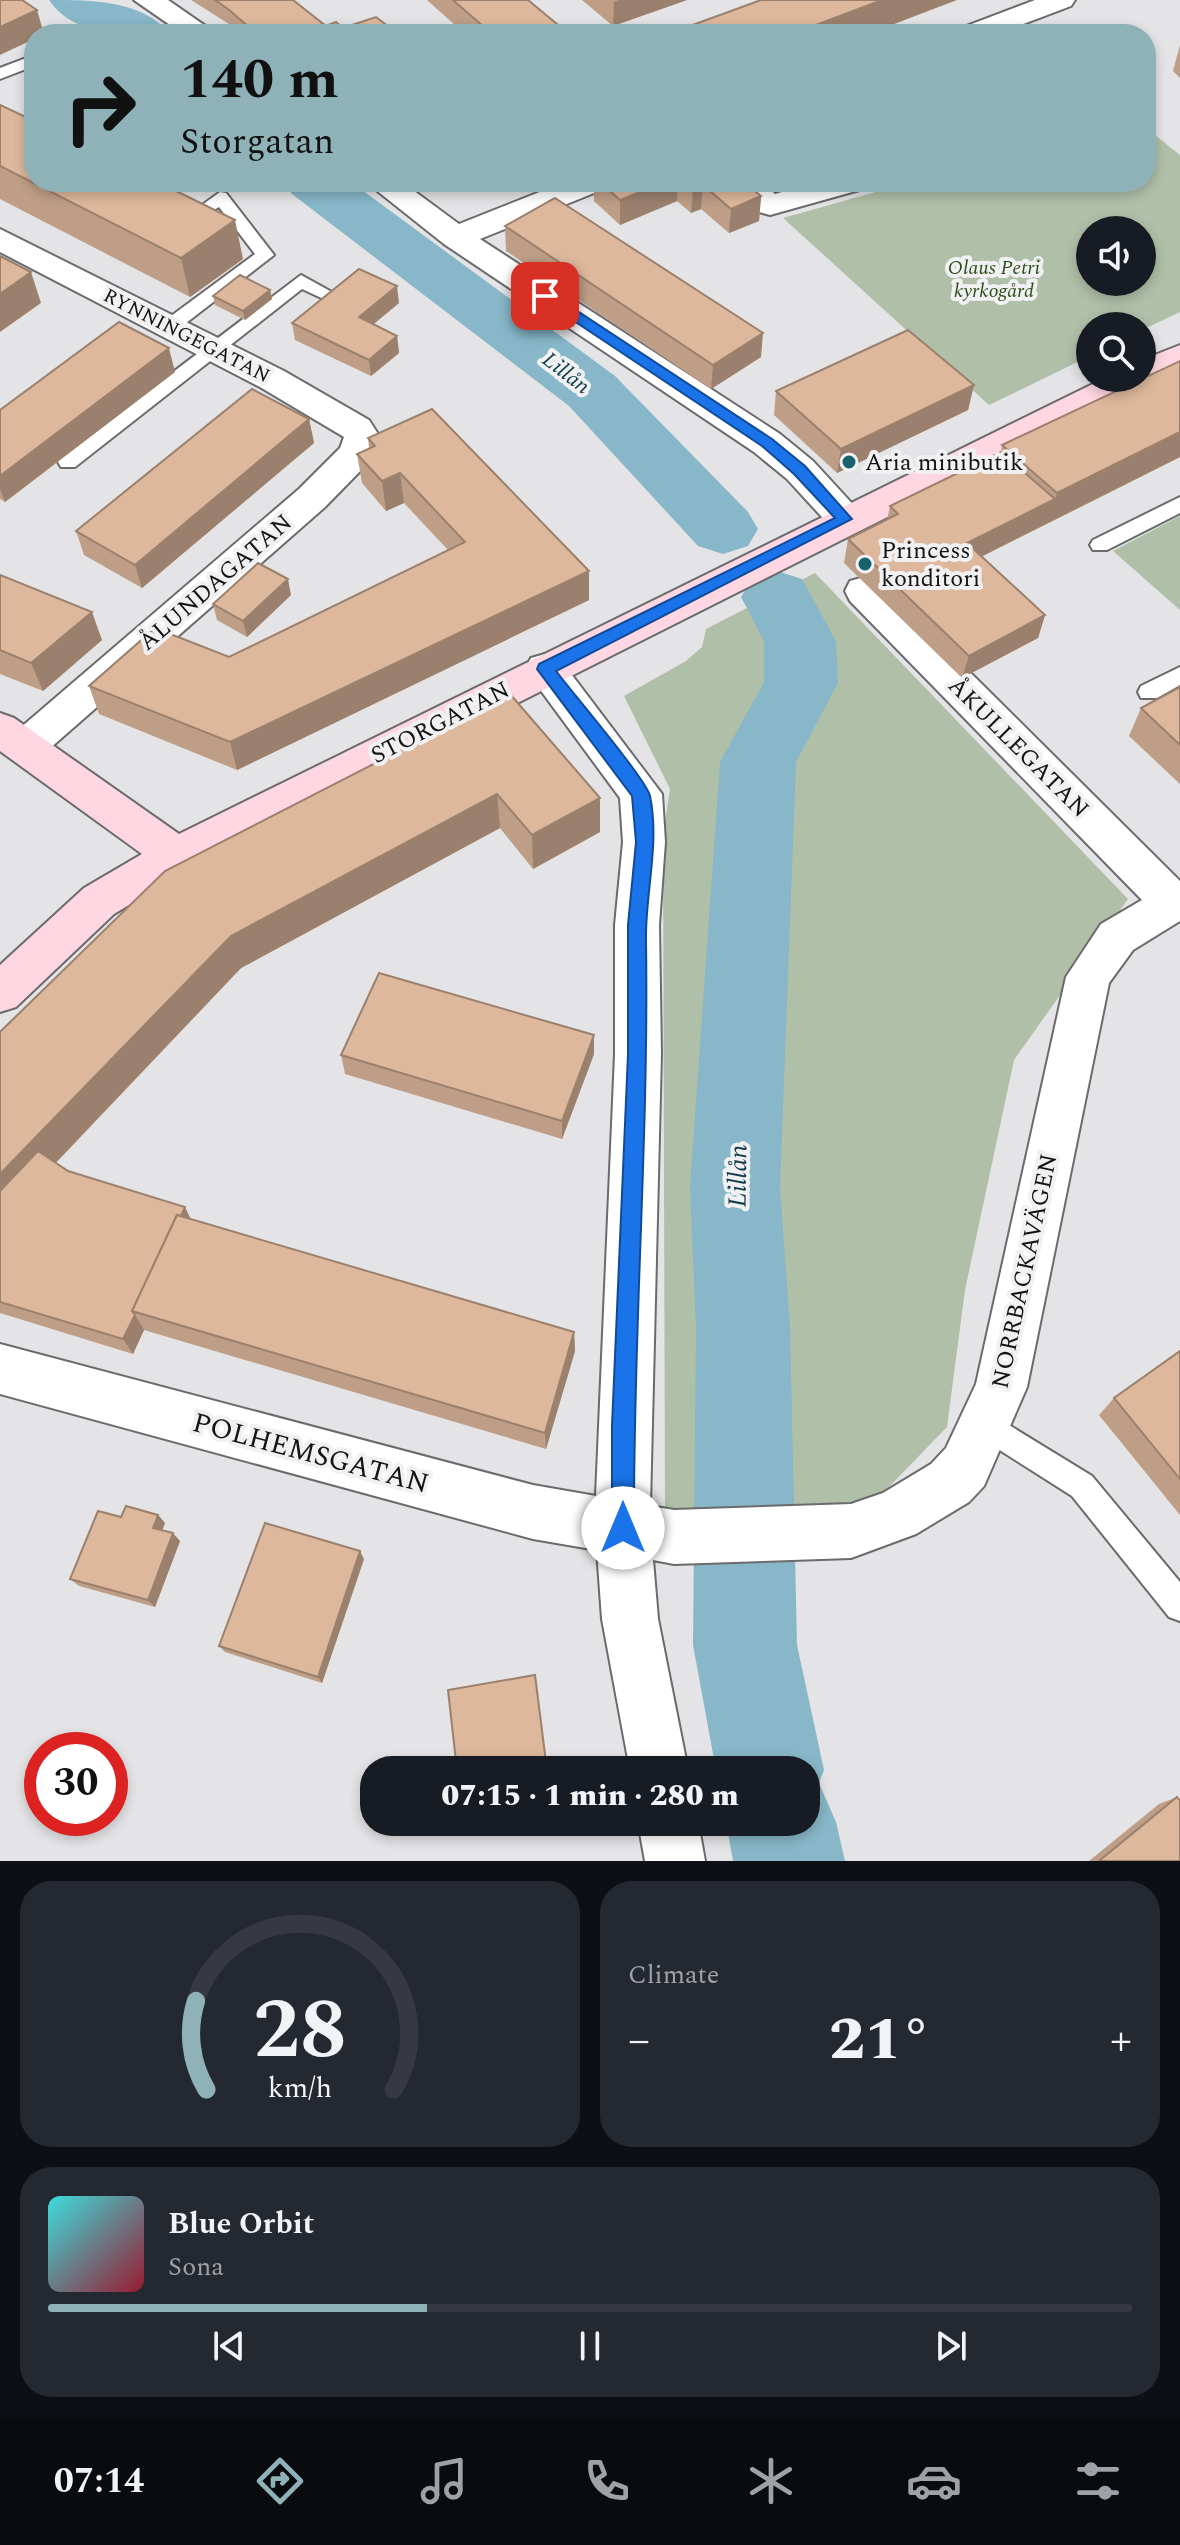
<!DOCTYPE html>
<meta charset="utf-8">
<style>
:root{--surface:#171b24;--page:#242831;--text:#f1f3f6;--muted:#9ea1a6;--line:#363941;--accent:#8eb2b8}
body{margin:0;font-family:Spectral,serif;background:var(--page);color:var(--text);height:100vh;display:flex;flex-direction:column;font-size:30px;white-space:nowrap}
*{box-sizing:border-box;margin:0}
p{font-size:26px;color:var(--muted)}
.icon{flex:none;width:44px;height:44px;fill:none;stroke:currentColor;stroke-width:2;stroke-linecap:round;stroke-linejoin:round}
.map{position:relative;height:1861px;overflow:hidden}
.drawer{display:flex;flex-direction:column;gap:20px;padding:20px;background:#0d0f14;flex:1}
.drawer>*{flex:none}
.hud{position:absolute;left:24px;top:24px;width:1132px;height:168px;border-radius:32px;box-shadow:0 4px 12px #0003;background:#8eb2b8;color:#111;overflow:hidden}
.buttons{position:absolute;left:1076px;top:216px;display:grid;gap:16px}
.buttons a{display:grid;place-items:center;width:80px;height:80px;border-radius:50%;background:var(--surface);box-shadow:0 4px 12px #0003;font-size:40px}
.speed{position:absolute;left:24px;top:1732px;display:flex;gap:16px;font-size:40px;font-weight:700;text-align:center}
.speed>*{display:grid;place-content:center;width:104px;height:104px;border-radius:50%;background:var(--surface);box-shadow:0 4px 12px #0003;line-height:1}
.speed .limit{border:12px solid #d22;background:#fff;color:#111}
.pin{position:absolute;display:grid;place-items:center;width:68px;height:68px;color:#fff;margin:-34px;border-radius:16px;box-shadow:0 4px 12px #0006}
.me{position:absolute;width:88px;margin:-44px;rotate:0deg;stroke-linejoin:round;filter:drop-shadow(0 0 6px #0008)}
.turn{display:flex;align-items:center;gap:28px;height:168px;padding:0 24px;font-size:36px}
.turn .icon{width:104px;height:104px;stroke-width:2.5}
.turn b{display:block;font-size:56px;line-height:68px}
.big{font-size:60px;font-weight:800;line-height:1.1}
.drawer .widget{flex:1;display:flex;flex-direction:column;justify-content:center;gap:12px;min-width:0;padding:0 28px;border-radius:32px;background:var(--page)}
.drawer .dial{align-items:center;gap:0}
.dial svg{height:208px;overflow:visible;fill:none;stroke:var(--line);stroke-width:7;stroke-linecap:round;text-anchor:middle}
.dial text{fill:var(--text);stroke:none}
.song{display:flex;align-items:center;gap:24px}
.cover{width:96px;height:96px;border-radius:12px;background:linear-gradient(135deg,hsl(180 70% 55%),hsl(350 70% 35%))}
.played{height:8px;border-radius:4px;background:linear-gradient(90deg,var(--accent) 35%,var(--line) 35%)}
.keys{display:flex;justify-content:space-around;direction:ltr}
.heat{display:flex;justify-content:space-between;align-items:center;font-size:44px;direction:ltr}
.drawer .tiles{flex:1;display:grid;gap:20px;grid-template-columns:1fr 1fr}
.widget:last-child{grid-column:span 2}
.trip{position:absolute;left:360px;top:1756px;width:460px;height:80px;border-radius:32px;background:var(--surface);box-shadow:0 4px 12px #0003;font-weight:800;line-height:80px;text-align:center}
.menu{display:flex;height:128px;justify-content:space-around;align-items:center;background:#090b0e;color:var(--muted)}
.menu .icon{width:56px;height:56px}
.menu .on{color:var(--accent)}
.menu b{font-size:36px;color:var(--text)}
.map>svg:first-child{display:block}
</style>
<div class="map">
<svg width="1180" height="1861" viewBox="0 0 1180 1861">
<rect width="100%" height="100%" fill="#e4e4e6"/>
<g fill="#b0bfa8" fill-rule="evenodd">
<path d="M 1146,128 L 1180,155 L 1180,312 L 1142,330 L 1142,326 L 1090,326 L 1090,356 L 989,405 L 783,218 L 911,182 L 1146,182 ZM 1090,230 L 1142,230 L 1142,282 L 1090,282 Z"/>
<polygon points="1180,516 1180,610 1113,551"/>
<polygon points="815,573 1128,899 1014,1060 965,1290 947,1427 856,1521 665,1508 663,835 670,789 624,696 686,661 702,647 706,629"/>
</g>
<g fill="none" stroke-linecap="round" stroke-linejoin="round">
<g fill="#87b7c8" fill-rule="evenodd">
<path d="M 49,0 C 90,0 143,0 170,34 C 128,34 76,39 49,0 Z"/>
<polygon points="284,182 351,182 615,376 748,512 758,529 748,546 723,554 698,546 569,406 292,194"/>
<polygon points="777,571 802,579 836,641 838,683 796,762 780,1187 790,1327 797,1645 824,1770 819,1783 836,1822 845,1861 733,1861 726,1822 806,1822 806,1770 716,1770 693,1645 696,1327 690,1187 720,762 764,682 764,641 741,597 752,579"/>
</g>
<g stroke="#6b6b6d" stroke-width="4">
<g id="lane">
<polygon points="34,55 34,66 0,79 0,68"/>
<polygon points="220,192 226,193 274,255 177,330 163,330 163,322 255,254 219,207 200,218 191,213"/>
<polygon points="301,275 339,296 330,302 302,289 75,467 61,467 58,462 61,457"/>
<polygon points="1180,497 1180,513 1107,550 1093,550 1090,545 1093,540"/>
<polygon points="1180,667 1180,685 1157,698 1141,698 1138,692 1141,686"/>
<polygon points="986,1411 1092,1476 1180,1582 1180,1621 1169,1617 1072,1496 976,1435 972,1425 976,1415"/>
</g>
</g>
<g stroke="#6b6b6d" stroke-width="4">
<g id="street">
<polygon points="134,0 168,0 217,34 183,34"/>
<polygon points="1035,0 1075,0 1071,6 997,34 957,34 961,28"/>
<polygon points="366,182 402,182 459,224 565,182 609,182 604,189 480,239 780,434 813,461 858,510 864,519 858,528 845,532 832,528 787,479 754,452 444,244"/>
<polygon points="726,182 761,182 775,194 817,182 868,182 863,189 770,215 759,212"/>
<polygon points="0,229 284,371 369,420 380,437 368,463 325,507 40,757 26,762 12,757 6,746 12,735 299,489 340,448 344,437 260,387 0,252"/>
<polygon points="864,577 878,581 1180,881 1180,921 1133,950 1109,983 1027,1387 984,1486 969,1502 916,1534 851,1558 674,1564 653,1560 658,1619 688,1770 630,1770 602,1619 597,1550 533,1539 0,1394 0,1344 533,1485 596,1496 615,1054 615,925 623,842 620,798 525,669 531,658 545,654 559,658 662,794 665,842 659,925 661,1054 650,1506 674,1510 851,1504 883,1493 931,1464 946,1448 976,1384 1066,977 1101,924 1142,900 850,601 845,591 850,581"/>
<polygon points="638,1822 698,1822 705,1861 645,1861"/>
</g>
</g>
<g stroke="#6b6b6d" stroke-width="4">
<polygon id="secondary" points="1180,345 1180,370 191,867 114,914 16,1007 0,1012 0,965 84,888 142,854 0,751 0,713 14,718 179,834 1105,378 1142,378 1142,360"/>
</g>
<use href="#lane" fill="#fff" fill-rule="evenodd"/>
<use href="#street" fill="#fff" fill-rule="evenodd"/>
<use href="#secondary" fill="#ffd7e2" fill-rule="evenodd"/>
</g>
<g fill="#be9e86">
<polygon points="191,0 293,0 326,26 343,28 389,27 389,34 241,34 232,26"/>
<polygon points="427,0 528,0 569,34 465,34"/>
<polygon points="582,0 687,0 613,26"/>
<polygon points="1180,45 1180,78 1173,71"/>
<polygon points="0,105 243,259 190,297 0,199"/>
<polygon points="594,182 744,182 761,196 759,221 729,233 701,209 691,213 677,201 620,225 594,201"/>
<polygon points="505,226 761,357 711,389 506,251"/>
<polygon points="270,290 272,299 245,320 215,305 213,296"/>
<polygon points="399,303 374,324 397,336 399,353 371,376 295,340 292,323"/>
<polygon points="1180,361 1180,457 982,556 1045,615 1038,638 962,678 844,563 848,539 887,520 890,506 1001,452 1002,445"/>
<polygon points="175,372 5,502 0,499 0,410"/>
<polygon points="974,385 968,410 837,473 774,415 776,391"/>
<polygon points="309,419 314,443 142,588 84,555 76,531"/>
<polygon points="368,438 589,600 237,770 99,714 89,686 229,657 448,550 404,503 386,511 362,483 357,454 369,448"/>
<polygon points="0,575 102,640 43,691 0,674"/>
<polygon points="291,595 247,637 217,620 213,604"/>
<polygon points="1180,687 1180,784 1129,736 1141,708"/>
<polygon points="510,694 600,832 533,869 500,828 241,968 56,1163 68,1171 185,1207 190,1219 574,1332 575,1351 546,1449 144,1330 133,1354 0,1313 0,1032"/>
<polygon points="594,1035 594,1054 562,1139 345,1074 341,1055"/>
<polygon points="1180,1351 1180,1515 1099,1415 1114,1398"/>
<polygon points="158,1515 165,1523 162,1530 180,1541 155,1607 79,1586 70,1579 121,1517"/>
<polygon points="364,1559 322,1683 225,1652 219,1646"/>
<polygon points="1177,1797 1180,1861 1089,1861 1159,1804"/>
</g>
<g fill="#9b816d">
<polygon points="619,0 687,0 613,26 614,2"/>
<polygon points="882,0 957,0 868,34 792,34"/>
<polygon points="37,10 44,34 34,34 34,39 0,55 0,27"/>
<polygon points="389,27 389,34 371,34"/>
<polygon points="665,182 678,182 677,201 620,225 620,200"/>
<polygon points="703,185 701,209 691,213 693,189"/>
<polygon points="761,196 759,221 729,233 731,209"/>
<polygon points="235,220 243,259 190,297 181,258"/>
<polygon points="31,272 41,303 0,332 0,294"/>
<polygon points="397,286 399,303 361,334 359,317"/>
<polygon points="270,290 272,299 245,320 243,311"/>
<polygon points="763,333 761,357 711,389 713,365"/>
<polygon points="397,336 399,353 371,376 369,360"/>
<polygon points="169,348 175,372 5,502 0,489 0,476"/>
<polygon points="974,385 968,410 837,473 841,449"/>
<polygon points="309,419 314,443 142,588 135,565"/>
<polygon points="1180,432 1180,457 961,567 967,543 1055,499 1057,493"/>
<polygon points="400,473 404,503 386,511 382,481"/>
<polygon points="589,571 589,600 237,770 230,742"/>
<polygon points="288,579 291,595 247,637 243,621"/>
<polygon points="92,612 102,640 43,691 31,663"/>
<polygon points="1045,615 1038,638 962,678 969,656"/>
<polygon points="497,794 500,828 241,968 0,1221 0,1174 231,936"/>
<polygon points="600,798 600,832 533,869 532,835"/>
<polygon points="594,1035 594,1054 562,1139 562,1121"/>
<polygon points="185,1207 193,1224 136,1312"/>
<polygon points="135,1315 144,1330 133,1354 123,1339"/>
<polygon points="574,1332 575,1351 546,1449 545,1433"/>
<polygon points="158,1515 165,1523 160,1536 153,1528"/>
<polygon points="173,1533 180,1541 155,1607 148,1600"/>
<polygon points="360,1551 364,1559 322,1683 318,1677"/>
</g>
<g fill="#ddb89c" stroke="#9b816d" stroke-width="2">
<polygon points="0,0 22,0 37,10 0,27"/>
<polygon points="215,0 293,0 326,26 336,22 350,34 257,34 228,9"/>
<polygon points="453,0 528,0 569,34 492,34"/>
<polygon points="761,0 882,0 792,34 668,34"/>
<polygon points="376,17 389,27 371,34 350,34 343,28"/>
<polygon points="0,105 34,121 34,182 158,182 235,220 181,258 0,166"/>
<polygon points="600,182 665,182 620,200"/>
<polygon points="684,182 744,182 761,196 731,209 703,185 693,189"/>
<polygon points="555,198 763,333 713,365 505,226"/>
<polygon points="0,256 31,272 0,294"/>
<polygon points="359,269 397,286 359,317 397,336 369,360 292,323"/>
<polygon points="240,275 270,290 243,311 213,296"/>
<polygon points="119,322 169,348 0,476 0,410"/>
<polygon points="908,330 974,385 841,449 776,391"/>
<polygon points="1180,361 1180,432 1057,493 1002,445"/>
<polygon points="252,389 309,419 135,565 76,531"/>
<polygon points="432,409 589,571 230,742 89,686 155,628 229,657 465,542 400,473 382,481 357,454 375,446 368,438"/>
<polygon points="1001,452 1055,499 967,543 1045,615 969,656 848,539 898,514 890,506"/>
<polygon points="258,563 288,579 243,621 213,604"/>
<polygon points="0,575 92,612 31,663 0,650"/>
<polygon points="1180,687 1180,745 1141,708"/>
<polygon points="510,694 600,798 532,835 497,794 231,936 0,1174 0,1032 165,871"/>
<polygon points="379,973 594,1035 562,1121 341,1055"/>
<polygon points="38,1151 68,1171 185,1207 181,1216 177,1215 132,1311 135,1315 123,1339 0,1302 0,1191"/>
<polygon points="177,1215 574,1332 545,1433 132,1311"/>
<polygon points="1180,1351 1180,1479 1114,1398"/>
<polygon points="126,1506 158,1515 153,1528 173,1533 148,1600 70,1579 98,1511 121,1517"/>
<polygon points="265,1523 360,1551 318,1677 219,1646"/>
<polygon points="535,1675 547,1770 457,1770 448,1690"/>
<polygon points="1177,1797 1180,1801 1180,1861 1099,1861"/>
</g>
<path fill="#1a73e8" stroke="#114b97" stroke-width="2" d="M 541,293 L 550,293 L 772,439 L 805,466 L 852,519 L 556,671 C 571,691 646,779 650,796 C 660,844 645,893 646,941 C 649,1137 633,1332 634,1528 L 631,1536 L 623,1539 L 615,1536 L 612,1528 L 612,1426 L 628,1054 L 628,925 L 636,842 L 632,796 L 537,669 L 539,664 L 835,518 L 794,474 L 762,446 L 541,299 Z"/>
<g fill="#16636d" stroke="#f1f1f3" stroke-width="3">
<circle cx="849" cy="462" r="8"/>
<circle cx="865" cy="564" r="8"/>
</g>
<g text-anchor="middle" stroke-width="8" stroke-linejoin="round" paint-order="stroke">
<g font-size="20" font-style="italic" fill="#2e4c17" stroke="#f1f1f3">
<text x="994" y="274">Olaus Petri<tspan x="994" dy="23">kyrkogård</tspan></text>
</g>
<g font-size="20" fill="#131314" stroke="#f1f1f3">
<text transform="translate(187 335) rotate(27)" y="7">RYNNINGEGATAN</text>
</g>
<g font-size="22" font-style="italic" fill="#123d4b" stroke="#f1f1f3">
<text transform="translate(567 372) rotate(38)" y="8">Lillån</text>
</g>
<g font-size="24" fill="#131314" stroke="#f1f1f3" text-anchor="start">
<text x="865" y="470">Aria minibutik</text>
<text x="881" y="558">Princess<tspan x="881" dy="28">konditori</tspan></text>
</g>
<g font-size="24" fill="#131314" stroke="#f1f1f3">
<text transform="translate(215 582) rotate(-41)" y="8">ÅLUNDAGATAN</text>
<text transform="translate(440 722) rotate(-27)" y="8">STORGATAN</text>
<text transform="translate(1019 747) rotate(45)" y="8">ÅKULLEGATAN</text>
<text transform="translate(1024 1271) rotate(-78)" y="8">NORRBACKAVÄGEN</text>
</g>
<g font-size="26" font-style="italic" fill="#123d4b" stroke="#f1f1f3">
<text transform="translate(737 1176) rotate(-89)" y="9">Lillån</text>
</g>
<g font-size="28" fill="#131314" stroke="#f1f1f3">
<text transform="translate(311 1452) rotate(15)" y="10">POLHEMSGATAN</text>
</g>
</g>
</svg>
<div class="buttons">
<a><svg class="icon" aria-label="sound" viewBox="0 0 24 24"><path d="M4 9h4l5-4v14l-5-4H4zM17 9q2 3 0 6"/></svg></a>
<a><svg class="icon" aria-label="search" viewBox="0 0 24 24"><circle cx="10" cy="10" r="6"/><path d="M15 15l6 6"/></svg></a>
</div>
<div class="speed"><div class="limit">30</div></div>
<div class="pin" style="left:545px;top:296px;background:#d93025"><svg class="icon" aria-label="arrive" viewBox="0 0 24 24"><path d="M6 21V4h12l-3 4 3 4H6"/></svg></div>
<svg class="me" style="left:623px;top:1528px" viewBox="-20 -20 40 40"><circle r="19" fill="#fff"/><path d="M0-13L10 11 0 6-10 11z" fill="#1a73e8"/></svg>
<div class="trip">07:15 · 1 min · 280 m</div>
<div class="hud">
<div class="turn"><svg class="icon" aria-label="right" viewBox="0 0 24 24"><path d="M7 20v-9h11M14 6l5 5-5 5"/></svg><div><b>140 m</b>Storgatan</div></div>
</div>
</div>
<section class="drawer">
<div class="tiles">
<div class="widget dial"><svg viewBox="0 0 100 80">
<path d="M14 69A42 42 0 1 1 86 69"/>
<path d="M14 69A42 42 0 0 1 10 35" stroke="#8eb2b8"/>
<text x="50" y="56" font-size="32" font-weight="700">28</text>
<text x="50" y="72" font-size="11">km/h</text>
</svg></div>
<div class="widget"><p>Climate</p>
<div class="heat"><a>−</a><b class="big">21°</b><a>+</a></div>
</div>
<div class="widget">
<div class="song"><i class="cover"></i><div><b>Blue Orbit</b><p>Sona</p></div></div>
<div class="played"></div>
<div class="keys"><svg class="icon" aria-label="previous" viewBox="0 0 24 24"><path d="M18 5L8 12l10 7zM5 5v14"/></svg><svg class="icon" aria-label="pause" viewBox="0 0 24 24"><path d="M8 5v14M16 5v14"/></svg><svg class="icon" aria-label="next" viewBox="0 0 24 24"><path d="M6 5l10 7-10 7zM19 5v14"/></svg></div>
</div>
</div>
</section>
<nav class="menu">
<b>07:14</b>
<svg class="icon on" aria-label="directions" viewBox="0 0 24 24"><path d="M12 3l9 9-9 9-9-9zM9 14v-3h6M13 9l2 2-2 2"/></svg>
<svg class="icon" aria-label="music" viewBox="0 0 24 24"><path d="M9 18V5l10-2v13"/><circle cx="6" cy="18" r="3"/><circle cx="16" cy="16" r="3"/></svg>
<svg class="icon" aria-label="phone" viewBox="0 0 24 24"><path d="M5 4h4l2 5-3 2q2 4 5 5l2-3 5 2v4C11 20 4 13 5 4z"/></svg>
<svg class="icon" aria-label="climate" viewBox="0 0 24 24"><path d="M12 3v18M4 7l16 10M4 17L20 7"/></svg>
<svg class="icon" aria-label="car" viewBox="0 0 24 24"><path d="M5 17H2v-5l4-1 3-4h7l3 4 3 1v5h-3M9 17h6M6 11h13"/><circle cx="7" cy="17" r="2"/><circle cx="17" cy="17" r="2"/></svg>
<svg class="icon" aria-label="filters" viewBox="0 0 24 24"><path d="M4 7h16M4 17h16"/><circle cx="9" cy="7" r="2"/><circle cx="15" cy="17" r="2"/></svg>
</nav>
